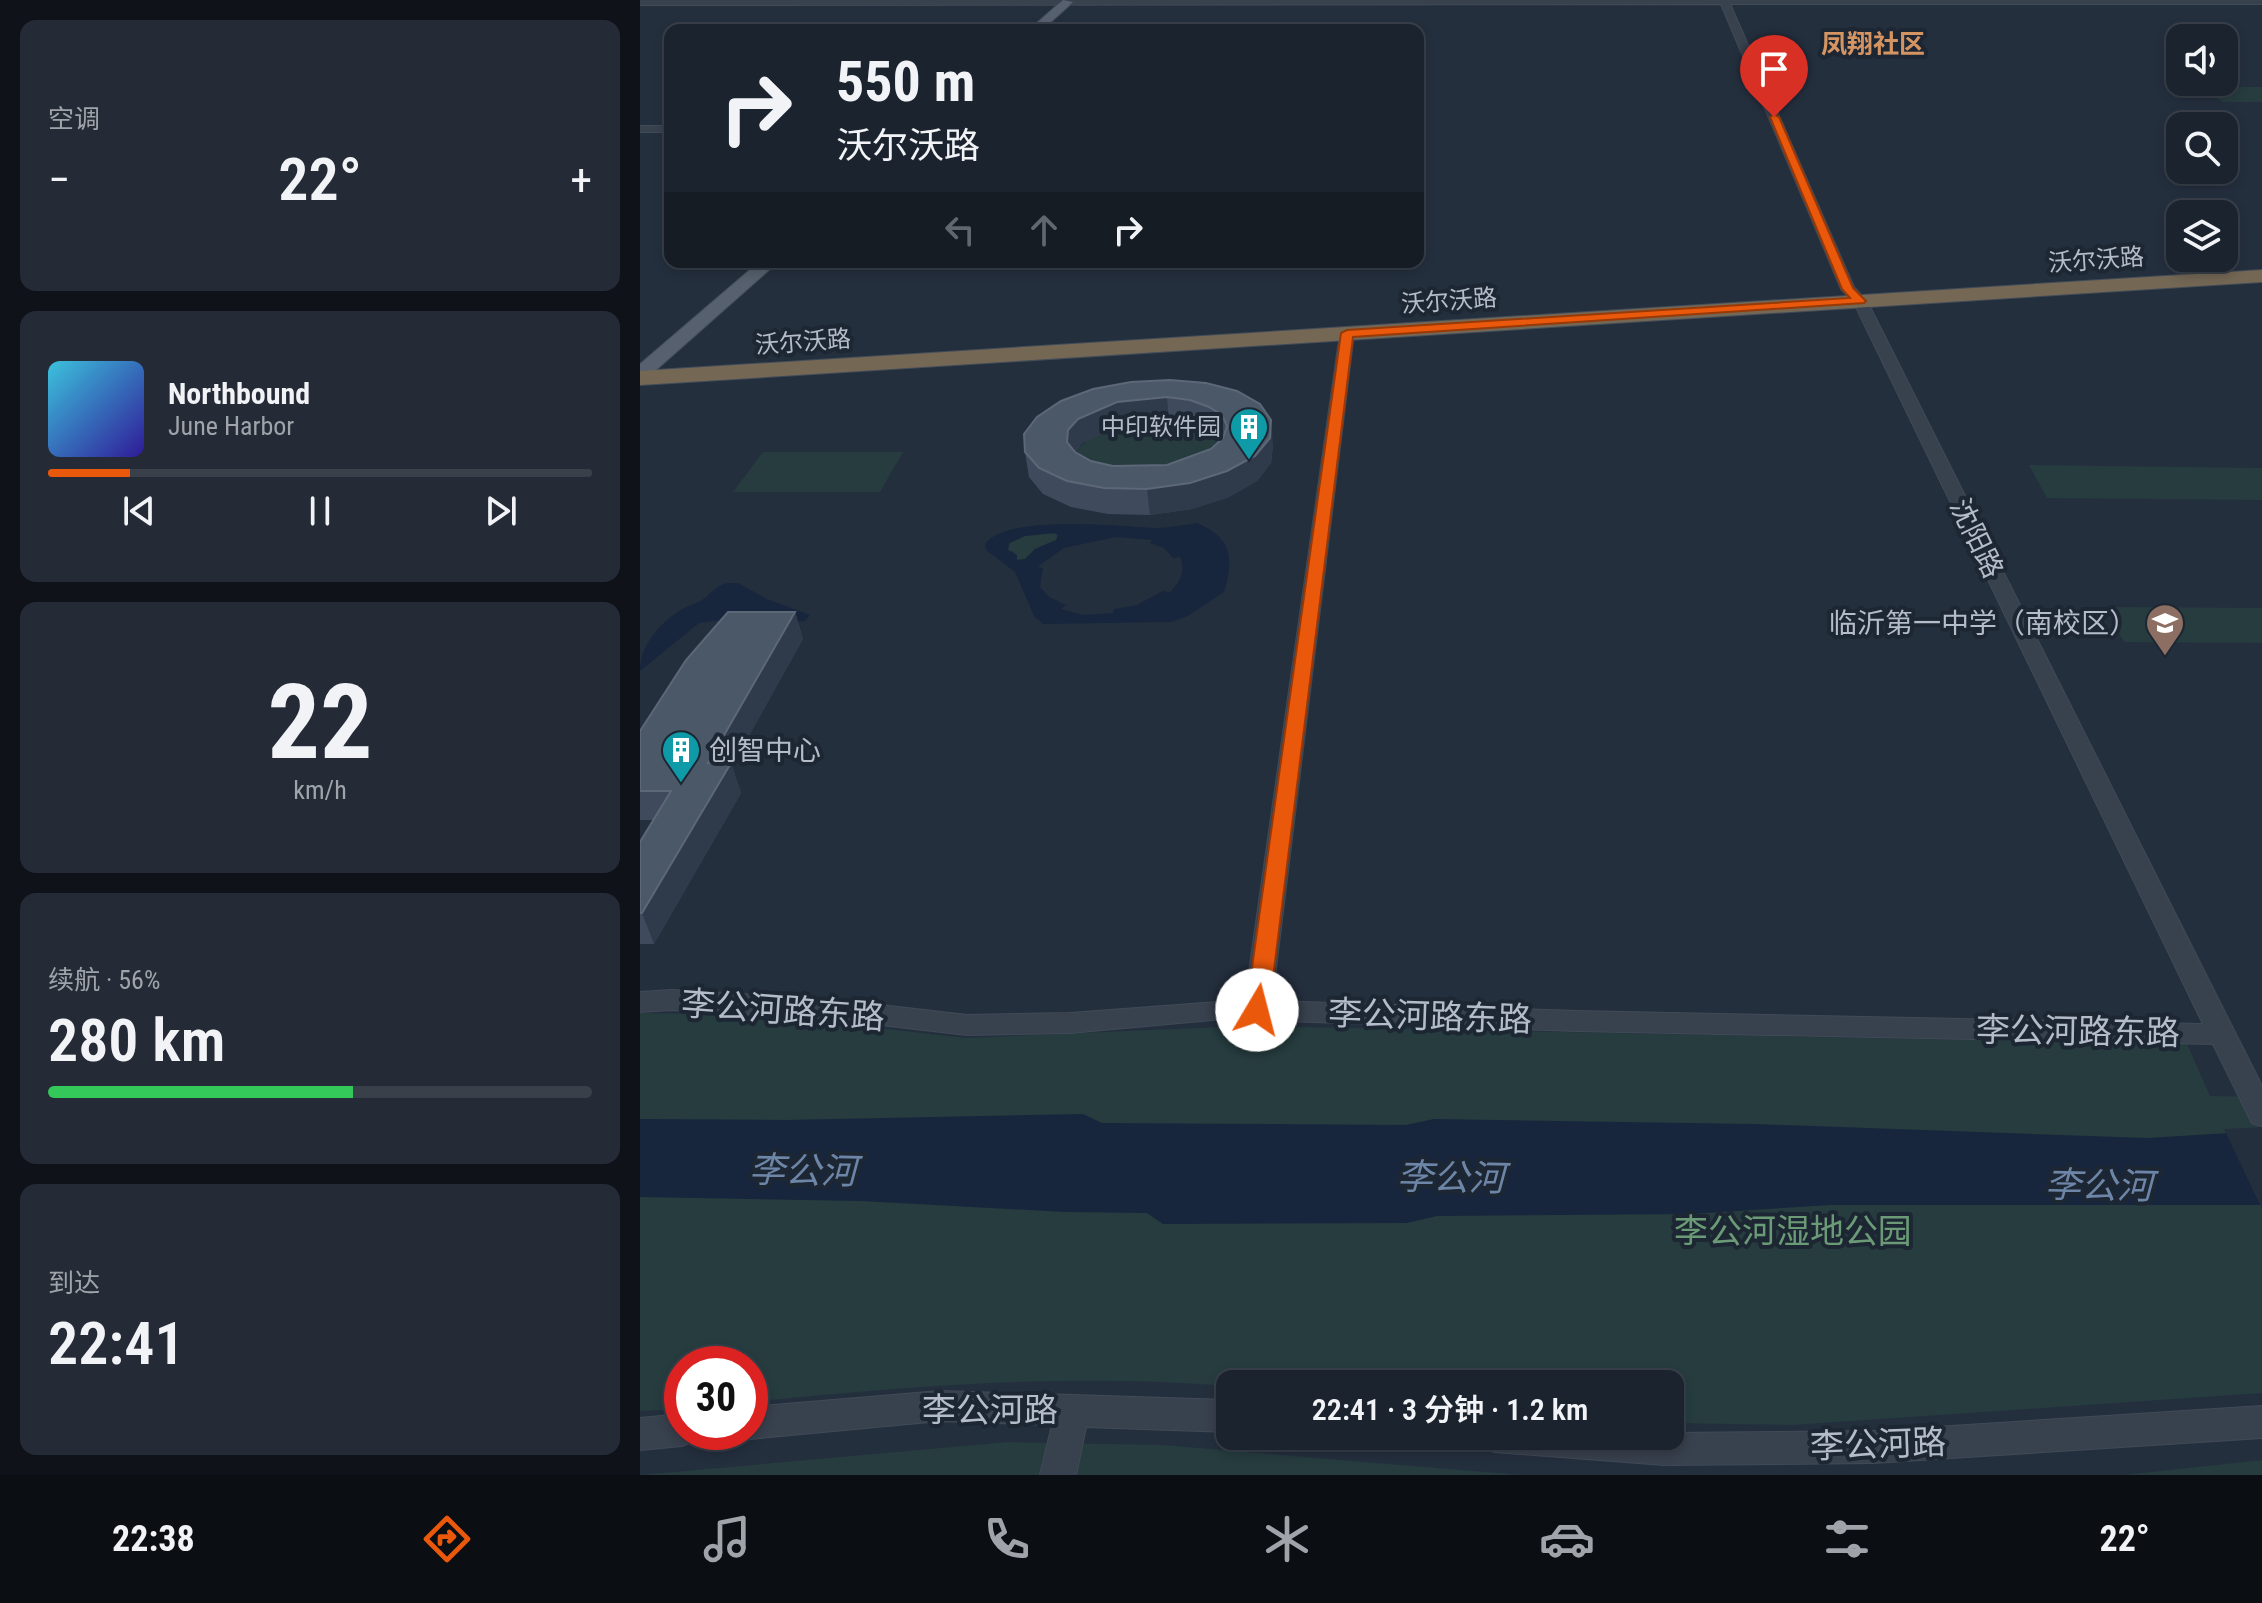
<!DOCTYPE html>
<html lang="zh">
<meta charset="utf-8">
<style>
:root{--surface:#1b232e;--page:#242b36;--text:#f1f3f6;--muted:#a0a4aa;--line:#39404a;--accent:#ea580c}
body{margin:0;font-family:"Roboto Condensed","Noto Sans SC",sans-serif;background:var(--page);color:var(--text);height:100vh;display:flex;flex-direction:column;font-size:30px;white-space:nowrap}
*{box-sizing:border-box;margin:0}
p{font-size:26px;color:var(--muted)}
.icon{flex:none;width:44px;height:44px;fill:none;stroke:currentColor;stroke-width:2;stroke-linecap:round;stroke-linejoin:round}
.map{position:relative;flex:1;overflow:hidden}
.side{display:flex;flex-direction:column;gap:20px;padding:20px;background:#0f1319;width:640px}
.side>*{flex:none}
.hud{position:absolute;left:24px;top:24px;width:760px;height:244px;border-radius:16px;box-shadow:0 4px 12px #0003,0 0 0 2px var(--line);background:#1b232e;color:var(--text);overflow:hidden}
.buttons{position:absolute;left:1526px;top:24px;display:grid;gap:16px}
.buttons a{display:grid;place-items:center;width:72px;height:72px;border-radius:16px;background:var(--surface);box-shadow:0 4px 12px #0003,0 0 0 2px var(--line);font-size:40px}
.speed{position:absolute;left:24px;top:1346px;display:flex;gap:16px;font-size:40px;font-weight:700;text-align:center}
.speed>*{display:grid;place-content:center;width:104px;height:104px;border-radius:50%;background:var(--surface);box-shadow:0 4px 12px #0003,0 0 0 2px var(--line);line-height:1}
.speed .limit{border:12px solid #d22;background:#fff;color:#111}
.pin{position:absolute;display:grid;place-items:center;width:68px;height:68px;color:#fff;margin:-82px -34px;border-radius:50% 50% 50% 0;rotate:-45deg;box-shadow:0 0 8px #0007}
.pin .icon{rotate:45deg}
.me{position:absolute;width:88px;margin:-44px;rotate:8deg;stroke-linejoin:round;filter:drop-shadow(0 0 6px #0008)}
.turn{display:flex;align-items:center;gap:28px;height:168px;padding:0 40px;font-size:36px}
.turn .icon{width:104px;height:104px;stroke-width:2.5}
.turn b{display:block;font-size:56px;line-height:68px}
.lanes{display:flex;align-items:center;height:76px;padding:0 40px;background:#0003;justify-content:center;gap:40px;direction:ltr}
.lanes .off{opacity:.35}
.big{font-size:60px;font-weight:600;line-height:1.1}
.side .tile{flex:1;display:flex;flex-direction:column;justify-content:center;gap:12px;min-width:0;padding:0 28px;border-radius:16px;background:var(--page)}
.side .dial{align-items:center;gap:0}
.dial b{font-size:104px;line-height:1}
.song{display:flex;align-items:center;gap:24px}
.cover{width:96px;height:96px;border-radius:12px;background:linear-gradient(135deg,hsl(190 70% 55%),hsl(250 70% 35%))}
.played{height:8px;border-radius:4px;background:linear-gradient(90deg,var(--accent) 15%,var(--line) 15%)}
.keys{display:flex;justify-content:space-around;direction:ltr}
.heat{display:flex;justify-content:space-between;align-items:center;font-size:44px;direction:ltr}
.charge{height:12px;border-radius:6px;background:linear-gradient(90deg,#34c759 56%,var(--line) 0)}
.trip{position:absolute;left:576px;top:1370px;width:468px;height:80px;border-radius:16px;background:var(--surface);box-shadow:0 4px 12px #0003,0 0 0 2px var(--line);font-weight:600;line-height:80px;text-align:center}
.tab-bar{display:flex;height:128px;justify-content:space-around;align-items:center;background:#0b0e12;color:var(--muted)}
.tab-bar .icon{width:56px;height:56px}
.tab-bar .selected{color:var(--accent)}
.tab-bar b{font-size:36px;color:var(--text)}
main{display:flex;flex:1;min-height:0}
.map>svg:first-child{display:block}
</style>
<main>
<section class="side">
<div class="tile"><p>空调</p>
<div class="heat"><a>−</a><b class="big">22°</b><a>+</a></div>
</div>
<div class="tile">
<div class="song"><i class="cover"></i><div><b>Northbound</b><p>June Harbor</p></div></div>
<div class="played"></div>
<div class="keys"><svg class="icon" aria-label="previous" viewBox="0 0 24 24"><path d="M18 5L8 12l10 7zM5 5v14"/></svg><svg class="icon" aria-label="pause" viewBox="0 0 24 24"><path d="M8 5v14M16 5v14"/></svg><svg class="icon" aria-label="next" viewBox="0 0 24 24"><path d="M6 5l10 7-10 7zM19 5v14"/></svg></div>
</div>
<div class="tile dial"><b>22</b><p>km/h</p></div>
<div class="tile"><p>续航 · 56%</p><b class="big">280 km</b><div class="charge"></div></div>
<div class="tile"><p>到达</p><b class="big">22:41</b></div>
</section>
<div class="map">
<svg width="1622" height="1475" viewBox="0 0 1622 1475">
<rect width="100%" height="100%" fill="#242f3e"/>
<g fill="#263c3f">
<polygon points="1563,87 1622,87 1622,102 1583,102"/>
<path d="M 504,422 C 533,422 559,423 584,440 L 530,490 L 432,455 C 451,432 476,427 504,422 Z"/>
<polygon points="123,452 263,452 240,492 93,492"/>
<polygon points="1389,465 1622,468 1622,500 1407,498"/>
<polygon points="410,533 418,535 416,540 395,549 385,559 377,560 374,552 368,550 370,543 385,536"/>
<polygon points="1464,607 1622,608 1622,643 1484,642"/>
<path d="M 0,1013 L 123,1015 L 326,1038 L 606,1026 L 1547,1044 L 1570,1096 L 1622,1097 L 1622,1393 L 1152,1425 L 1030,1423 L 1030,1384 L 590,1384 L 590,1386 C 429,1373 270,1386 110,1402 L 110,1364 L 42,1364 L 42,1409 L 0,1411 Z"/>
<polygon points="368,1442 523,1445 881,1475 1,1475"/>
<polygon points="1622,1460 1622,1475 1484,1475"/>
</g>
<g fill="#17263c" fill-rule="evenodd">
<path d="M 557,523 C 593,538 594,559 584,592 L 548,616 L 531,622 L 403,624 L 394,616 L 375,572 L 346,550 L 345,544 C 367,514 478,526 514,528 C 528,528 543,525 557,523 ZM 415,533 L 418,535 L 416,540 L 395,549 L 385,559 L 377,560 L 377,555 L 368,550 L 369,543 L 385,536 ZM 476,537 L 512,540 L 510,543 L 524,548 L 533,558 L 540,557 C 546,571 540,582 530,592 L 523,591 L 497,605 L 474,609 L 473,613 L 443,615 L 421,609 L 426,605 L 409,597 L 400,587 L 403,568 L 397,567 L 424,548 Z"/>
<path d="M 87,583 L 98,583 L 127,599 L 170,615 L 165,621 L 155,622 L 90,619 L 59,623 L 0,671 C 0,646 18,625 39,611 C 46,606 55,604 62,600 C 72,593 74,587 87,583 Z"/>
<polygon points="443,1114 462,1123 766,1125 794,1119 1114,1124 1507,1138 1622,1131 1622,1205 1190,1205 1051,1214 797,1216 767,1223 523,1224 507,1213 425,1212 221,1201 0,1197 0,1119 146,1120"/>
</g>
<polygon fill="#242f3e" points="1622,1127 1622,1209 1584,1129"/>
<g fill="none" stroke-linecap="round" stroke-linejoin="round">
<g stroke="#414a57" stroke-width="2">
<g id="minor">
<polygon points="0,0 1622,0 1622,4 1090,4 1214,287 1227,301 1622,1086 1622,1126 1612,1123 1573,1044 936,1031 583,1019 430,1033 327,1035 189,1019 32,1010 0,1012 0,992 32,990 189,999 327,1015 430,1013 605,1000 700,333 707,329 714,333 632,1001 936,1011 1563,1024 1214,303 1201,289 1081,4 0,5"/>
<rect x="0" y="126" width="30" height="6"/>
<polygon points="300,1391 590,1400 590,1432 446,1427 436,1475 400,1475 412,1425 300,1421 110,1439 97,1432 110,1432 110,1407"/>
<polygon points="1622,1406 1622,1438 1233,1463 1024,1465 854,1452 842,1447 837,1436 1030,1436 1030,1433 1233,1431"/>
<polygon points="42,1414 42,1432 58,1432 54,1441 42,1446 0,1450 0,1418"/>
</g>
</g>
<g stroke="#414a57" stroke-width="2">
<g id="major">
<polygon points="423,0 433,2 402,30 389,30"/>
<polygon points="119,262 138,262 7,378 0,380 0,364"/>
</g>
</g>
<g stroke="#434c59" stroke-width="2">
<polygon id="highway" points="1622,270 1622,282 0,385 0,371"/>
</g>
<use href="#minor" fill="#38414e" fill-rule="evenodd"/>
<use href="#major" fill="#56606e" fill-rule="evenodd"/>
<use href="#highway" fill="#746855" fill-rule="evenodd"/>
</g>
<g fill="#3f4b5c" fill-rule="evenodd">
<path d="M 530,380 L 633,445 L 631,463 L 617,481 L 589,497 L 552,509 L 510,515 L 468,514 L 431,507 L 403,494 L 389,477 L 385,452 ZM 529,422 L 552,425 L 571,431 L 582,439 L 571,449 L 527,465 L 473,466 L 451,461 L 435,452 L 442,443 L 480,426 Z"/>
<polygon points="155,612 163,639 92,766 101,793 14,944 0,944 0,842 13,820 0,820 0,731"/>
</g>
<g fill="#2f3b4b">
<polygon points="527,397 529,422 480,426 442,443 432,455 427,442 428,430 438,419 477,402"/>
<polygon points="631,420 633,445 631,463 617,481 589,497 552,509 510,515 507,489"/>
<polygon points="155,612 163,639 92,766 101,793 14,944 2,913 68,763"/>
</g>
<g fill="#4b5868" stroke="#5c6777" stroke-width="2" fill-rule="evenodd">
<path d="M 530,380 L 566,383 L 597,391 L 620,404 L 631,420 L 630,438 L 615,456 L 587,471 L 550,483 L 507,489 L 464,488 L 427,481 L 399,468 L 385,452 L 384,434 L 397,417 L 421,401 L 453,389 L 491,382 ZM 527,397 L 550,400 L 569,407 L 582,415 L 587,426 L 583,438 L 571,449 L 527,465 L 473,466 L 451,461 L 435,452 L 427,442 L 428,430 L 438,419 L 477,402 Z"/>
<polygon points="88,612 155,612 68,763 91,763 2,913 0,913 0,842 31,791 0,791 0,731 46,660"/>
</g>
<polygon fill="#ea580c" stroke="#983908" stroke-width="2" points="1134,114 1139,117 1213,288 1226,301 1224,303 713,337 629,1010 625,1016 610,1016 606,1010 701,333 707,330 1210,298 1202,289 1130,117"/>
<defs>
<g id="building-pin" transform="scale(2)"><path d="M0 17L-7.5 6A9.5 9.5 0 1 1 7.5 6Z" fill="#0f9aa8" stroke="#1d2633"/><path d="M-4-6H4V6H1V3H-1V6H-4ZM-2.5-4.3h1.7v1.8h-1.7ZM.8-4.3h1.7v1.8H.8ZM-2.5-1h1.7V.8h-1.7ZM.8-1h1.7V.8H.8Z" fill="#fff"/></g>
<g id="school-pin" transform="scale(2)"><path d="M0 17L-7.5 6A9.5 9.5 0 1 1 7.5 6Z" fill="#8d6e63" stroke="#1d2633"/><path d="M0-5L7-2L0 1L-7-2ZM-4 1L0 2.5L4 1V4Q0 6-4 4Z" fill="#fff"/></g>
</defs>
<g fill-rule="evenodd">
<use href="#building-pin" x="609" y="427"/>
<use href="#school-pin" x="1525" y="623"/>
<use href="#building-pin" x="41" y="750"/>
</g>
<g text-anchor="middle" stroke-width="8" stroke-linejoin="round" paint-order="stroke">
<g font-size="24" fill="#b4bcc9" stroke="#1d2633">
<text transform="translate(1456 260) rotate(-4)" y="8">沃尔沃路</text>
<text transform="translate(809 301) rotate(-4)" y="8">沃尔沃路</text>
<text transform="translate(163 342) rotate(-4)" y="8">沃尔沃路</text>
</g>
<g font-size="24" fill="#b4bcc9" stroke="#1d2633" text-anchor="end">
<text x="581" y="435">中印软件园</text>
</g>
<g font-size="26" font-weight="bold" fill="#d59563" stroke="#1d2633">
<text x="1233" y="53">凤翔社区</text>
</g>
<g font-size="28" fill="#b4bcc9" stroke="#1d2633">
<text transform="translate(1337 538) rotate(64)" y="10">沈阳路</text>
</g>
<g font-size="28" fill="#b4bcc9" stroke="#1d2633" text-anchor="end">
<text x="1497" y="633">临沂第一中学（南校区）</text>
<text x="69" y="760" text-anchor="start">创智中心</text>
</g>
<g font-size="34" fill="#b4bcc9" stroke="#1d2633">
<text transform="translate(143 1010) rotate(4)" y="12">李公河路东路</text>
<text transform="translate(790 1016) rotate(2)" y="12">李公河路东路</text>
<text transform="translate(1438 1031) rotate(1)" y="12">李公河路东路</text>
<text x="350" y="1422">李公河路</text>
<text transform="translate(1238 1444) rotate(-2)" y="12">李公河路</text>
</g>
<g font-size="34" fill="#6b9a76" stroke="#1d2633">
<text x="1153" y="1243">李公河湿地公园</text>
</g>
<g font-size="36" font-style="italic" fill="#6d86a8" stroke="#1d2633">
<text transform="translate(163 1170) rotate(1)" y="13">李公河</text>
<text transform="translate(811 1177) rotate(1)" y="13">李公河</text>
<text transform="translate(1459 1185) rotate(1)" y="13">李公河</text>
</g>
</g>
</svg>
<div class="buttons">
<a><svg class="icon" aria-label="sound" viewBox="0 0 24 24"><path d="M4 9h4l5-4v14l-5-4H4zM17 9q2 3 0 6"/></svg></a>
<a><svg class="icon" aria-label="search" viewBox="0 0 24 24"><circle cx="10" cy="10" r="6"/><path d="M15 15l6 6"/></svg></a>
<a><svg class="icon" aria-label="layers" viewBox="0 0 24 24"><path d="M12 4l9 5-9 5-9-5zM3 14l9 5 9-5"/></svg></a>
</div>
<div class="speed"><div class="limit">30</div></div>
<div class="pin" style="left:1134px;top:117px;background:#d93025"><svg class="icon" aria-label="arrive" viewBox="0 0 24 24"><path d="M6 21V4h12l-3 4 3 4H6"/></svg></div>
<svg class="me" style="left:617px;top:1010px" viewBox="-20 -20 40 40"><circle r="19" fill="#fff"/><path d="M0-13L10 11 0 6-10 11z" fill="#ea580c"/></svg>
<div class="trip">22:41 · 3 分钟 · 1.2 km</div>
<div class="hud">
<div class="turn"><svg class="icon" aria-label="right" viewBox="0 0 24 24"><path d="M7 20v-9h11M14 6l5 5-5 5"/></svg><div><b>550 m</b>沃尔沃路</div></div>
<div class="lanes"><svg class="icon off" aria-label="left" viewBox="0 0 24 24"><path d="M17 20v-9H6M10 6l-5 5 5 5"/></svg><svg class="icon off" aria-label="ahead" viewBox="0 0 24 24"><path d="M12 20V5M6 11l6-6 6 6"/></svg><svg class="icon" aria-label="right" viewBox="0 0 24 24"><path d="M7 20v-9h11M14 6l5 5-5 5"/></svg></div>
</div>
</div>
</main>
<nav class="tab-bar">
<b>22:38</b>
<svg class="icon selected" aria-label="directions" viewBox="0 0 24 24"><path d="M12 3l9 9-9 9-9-9zM9 14v-3h6M13 9l2 2-2 2"/></svg>
<svg class="icon" aria-label="music" viewBox="0 0 24 24"><path d="M9 18V5l10-2v13"/><circle cx="6" cy="18" r="3"/><circle cx="16" cy="16" r="3"/></svg>
<svg class="icon" aria-label="phone" viewBox="0 0 24 24"><path d="M5 4h4l2 5-3 2q2 4 5 5l2-3 5 2v4C11 20 4 13 5 4z"/></svg>
<svg class="icon" aria-label="climate" viewBox="0 0 24 24"><path d="M12 3v18M4 7l16 10M4 17L20 7"/></svg>
<svg class="icon" aria-label="car" viewBox="0 0 24 24"><path d="M5 17H2v-5l4-1 3-4h7l3 4 3 1v5h-3M9 17h6M6 11h13"/><circle cx="7" cy="17" r="2"/><circle cx="17" cy="17" r="2"/></svg>
<svg class="icon" aria-label="filters" viewBox="0 0 24 24"><path d="M4 7h16M4 17h16"/><circle cx="9" cy="7" r="2"/><circle cx="15" cy="17" r="2"/></svg>
<b>22°</b>
</nav>
